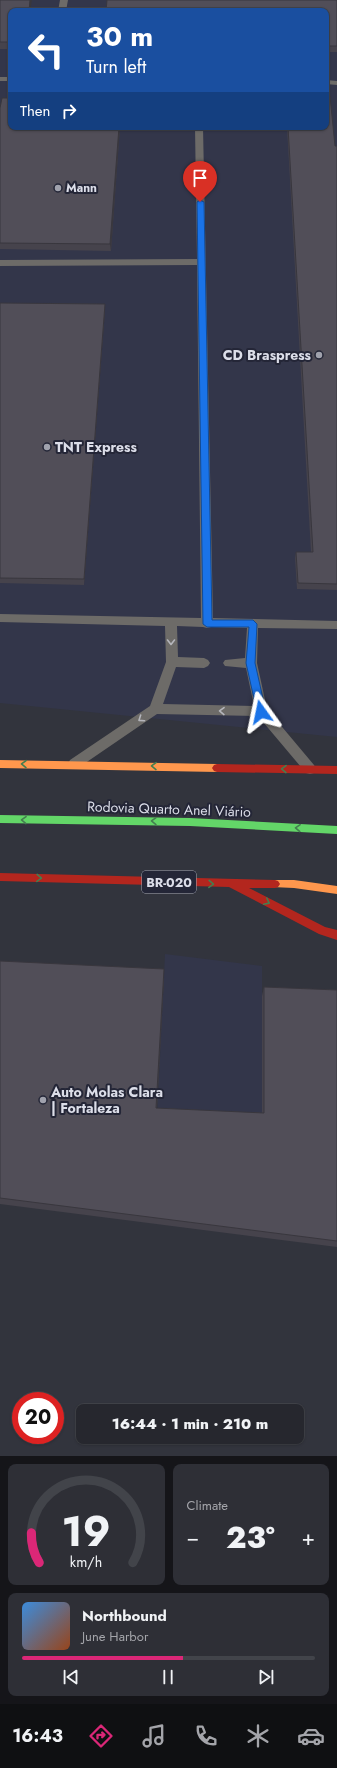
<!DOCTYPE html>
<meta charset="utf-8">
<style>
:root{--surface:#26272e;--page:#2e2f36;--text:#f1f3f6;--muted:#a4a5aa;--line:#42444a;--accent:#db2777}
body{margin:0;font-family:Jost,sans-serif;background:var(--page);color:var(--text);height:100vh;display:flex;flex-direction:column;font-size:15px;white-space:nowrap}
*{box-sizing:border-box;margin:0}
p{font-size:13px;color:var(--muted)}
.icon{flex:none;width:22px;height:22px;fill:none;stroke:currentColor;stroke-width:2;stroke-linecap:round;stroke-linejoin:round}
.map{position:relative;height:1456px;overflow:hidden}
.sheet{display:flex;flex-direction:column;gap:8px;padding:8px;background:#151519;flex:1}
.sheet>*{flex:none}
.top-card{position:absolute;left:8px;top:8px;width:321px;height:122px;border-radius:8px;box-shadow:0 1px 3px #0004,0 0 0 1px var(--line);background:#1a4fa0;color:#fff;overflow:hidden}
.speed{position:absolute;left:12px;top:1392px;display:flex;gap:8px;font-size:20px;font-weight:700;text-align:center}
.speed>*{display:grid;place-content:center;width:52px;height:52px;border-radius:50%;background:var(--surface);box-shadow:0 1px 3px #0004,0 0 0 1px var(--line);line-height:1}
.speed .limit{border:6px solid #d22;background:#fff;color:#111}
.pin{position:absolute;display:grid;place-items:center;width:34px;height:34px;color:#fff;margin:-41px -17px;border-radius:50% 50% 50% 0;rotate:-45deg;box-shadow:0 0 4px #0007}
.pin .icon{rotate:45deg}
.me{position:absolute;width:44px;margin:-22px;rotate:348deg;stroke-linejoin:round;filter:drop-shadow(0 0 3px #0008)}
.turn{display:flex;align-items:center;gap:14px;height:84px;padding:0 12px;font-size:18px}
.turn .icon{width:52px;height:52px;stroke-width:2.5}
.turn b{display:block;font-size:28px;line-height:34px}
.then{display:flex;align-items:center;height:38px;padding:0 12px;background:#0003;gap:8px;font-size:15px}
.big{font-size:30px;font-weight:800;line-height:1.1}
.sheet .widget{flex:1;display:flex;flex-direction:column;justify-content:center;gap:6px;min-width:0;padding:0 14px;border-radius:8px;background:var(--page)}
.sheet .dial{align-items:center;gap:0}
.dial svg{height:104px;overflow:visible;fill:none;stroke:var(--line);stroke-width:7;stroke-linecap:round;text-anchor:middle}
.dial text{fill:var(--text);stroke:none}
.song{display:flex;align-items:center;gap:12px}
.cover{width:48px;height:48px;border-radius:6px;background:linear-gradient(135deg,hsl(210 70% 55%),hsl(20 70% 35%))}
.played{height:4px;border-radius:2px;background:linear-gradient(90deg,var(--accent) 55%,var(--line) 55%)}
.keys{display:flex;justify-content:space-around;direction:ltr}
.heat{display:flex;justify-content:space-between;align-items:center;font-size:22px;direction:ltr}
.sheet .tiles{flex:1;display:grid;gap:8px;grid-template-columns:1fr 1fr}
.widget:last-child{grid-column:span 2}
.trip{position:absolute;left:76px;top:1404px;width:228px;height:40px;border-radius:8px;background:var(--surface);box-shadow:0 1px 3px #0004,0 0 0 1px var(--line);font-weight:800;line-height:40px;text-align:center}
.tabs{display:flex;height:64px;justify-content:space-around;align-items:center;background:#0f1012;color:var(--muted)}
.tabs .icon{width:28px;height:28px}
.tabs .current{color:var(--accent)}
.tabs b{font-size:18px;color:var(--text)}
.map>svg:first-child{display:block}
</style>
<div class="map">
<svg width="337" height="1456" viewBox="0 0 337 1456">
<rect width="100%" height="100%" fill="#32343d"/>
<g fill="#33364a" fill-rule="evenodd">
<path d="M 0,0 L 337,0 L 337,737 L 0,703 ZM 11,11 L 326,11 L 326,127 L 11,127 Z"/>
<polygon points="165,954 262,966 262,1237 152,1223"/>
</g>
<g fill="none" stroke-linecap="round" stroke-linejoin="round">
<g fill="#6d6b68" fill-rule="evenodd">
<polygon points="60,0 68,0 66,11 58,11"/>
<rect x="0" y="77" width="11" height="4"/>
<polygon points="326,80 337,81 337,85 326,84"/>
<path d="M 195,127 L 203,127 L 213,618 L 337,621 L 337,629 L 258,628 L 257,663 L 267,709 L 314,765 L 316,769 L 314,773 L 310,774 L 306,773 L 258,716 L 157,714 L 78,768 L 74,769 L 70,768 L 68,764 L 70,760 L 150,706 L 166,662 L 165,626 L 0,622 L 0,614 L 201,618 L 197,265 L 0,266 L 0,260 L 197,259 ZM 177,626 L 203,627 L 207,628 L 211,627 L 247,628 L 245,658 L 225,660 L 223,663 L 225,666 L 246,668 L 254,706 L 163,704 L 176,667 L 204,668 L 208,666 L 210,663 L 208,660 L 204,658 L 178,657 Z"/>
</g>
<polygon fill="#63d668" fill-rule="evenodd" points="0,815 190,818 337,826 337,834 190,826 0,823"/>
<g fill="#ff974d" fill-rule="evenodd">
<polygon points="0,760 217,764 220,765 222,768 220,771 217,772 0,768"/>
<polygon points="275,880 294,880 337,886 337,894 294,888 272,887 270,884 272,881"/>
</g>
<g fill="#b3261e" fill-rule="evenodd">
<polygon points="217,764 337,766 337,774 217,772 214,771 212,768 214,765"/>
<polygon points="0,873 275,880 278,881 280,884 278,887 275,888 249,888 325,927 337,930 337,940 319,934 229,887 0,881"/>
</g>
</g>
<g fill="#46434c">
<polygon points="0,0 11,11 11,49 0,49"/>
<polygon points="337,0 337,52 326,52 326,11"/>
<polygon points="0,108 11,127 120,127 111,251 0,249"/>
<polygon points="287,127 326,127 335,146 337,146 337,590 297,589 295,558 296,552 311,552"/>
<polygon points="0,303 105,310 84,585 0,583"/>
<polygon points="0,961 164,979 157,1108 262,1113 262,996 264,987 337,990 337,1247 0,1204"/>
</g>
<g fill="#39373e">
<polygon points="30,0 32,0 30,11 29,11"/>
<polygon points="119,127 120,127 111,251 110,244"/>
<polygon points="105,304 105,310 84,585 84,579"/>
<polygon points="164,969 164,979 156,1115 156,1108"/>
</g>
<g fill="#514e58" stroke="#39373e">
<polygon points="0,0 30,0 29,11 11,11 11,42 0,42"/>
<polygon points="107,0 337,0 337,46 326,46 326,11 106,11"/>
<polygon points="326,96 330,96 335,146 337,146 337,584 298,583 296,552 313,552 288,127 326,127"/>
<polygon points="2,98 11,98 11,127 119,127 110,244 0,243 0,108"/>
<polygon points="0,303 105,304 84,579 0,578"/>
<polygon points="0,961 164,969 156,1108 264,1113 264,987 337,990 337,1241 0,1198"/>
</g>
<defs><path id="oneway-chevron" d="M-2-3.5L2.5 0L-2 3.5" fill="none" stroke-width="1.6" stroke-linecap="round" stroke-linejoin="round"/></defs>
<g stroke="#b5b6bc">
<use href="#oneway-chevron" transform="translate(171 642) rotate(90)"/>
<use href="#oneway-chevron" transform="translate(222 711) rotate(-179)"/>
<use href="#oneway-chevron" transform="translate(141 719) rotate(146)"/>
</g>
<g stroke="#447e50">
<use href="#oneway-chevron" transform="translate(24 764) rotate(-179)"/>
<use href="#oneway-chevron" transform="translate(154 766) rotate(-179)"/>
<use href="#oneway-chevron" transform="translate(284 769) rotate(-179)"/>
<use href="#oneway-chevron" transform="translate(24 820) rotate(-179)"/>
<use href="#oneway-chevron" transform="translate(154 821) rotate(-179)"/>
<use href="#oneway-chevron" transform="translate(298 828) rotate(-177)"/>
<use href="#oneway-chevron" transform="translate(39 878) rotate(2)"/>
<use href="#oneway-chevron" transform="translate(211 884) rotate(2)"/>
<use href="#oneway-chevron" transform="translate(267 902) rotate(27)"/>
</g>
<polygon fill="#1a73e8" stroke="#114b97" points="200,200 204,202 212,620 253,620 257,624 255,663 266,712 261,715 257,712 246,663 249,627 207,627 203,624 197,202"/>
<g fill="#a0a2ad" stroke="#242637" stroke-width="1.5">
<circle cx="58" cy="188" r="4"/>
<circle cx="319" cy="355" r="4"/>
<circle cx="47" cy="447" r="4"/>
<circle cx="43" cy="1100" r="4"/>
</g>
<g text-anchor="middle" stroke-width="4" stroke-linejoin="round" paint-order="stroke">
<g font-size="12" font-weight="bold" fill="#dcdee9" stroke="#242637" text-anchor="start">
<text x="66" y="192">Mann</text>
</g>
<rect fill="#242637" stroke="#a5a7b4" stroke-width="1" x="142" y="871" width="54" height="22" rx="3"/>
<g font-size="13" font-weight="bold" fill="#dcdee9">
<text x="169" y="887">BR-020</text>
</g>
<g font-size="14" font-weight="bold" fill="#dcdee9" stroke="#242637" text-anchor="start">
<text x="311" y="360" text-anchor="end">CD Braspress</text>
<text x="55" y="452">TNT Express</text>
<text x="51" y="1097">Auto Molas Clara<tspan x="51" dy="16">| Fortaleza</tspan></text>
</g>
<g font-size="14" fill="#dcdee9" stroke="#242637">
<text transform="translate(169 809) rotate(2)" y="5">Rodovia Quarto Anel Viário</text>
</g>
</g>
</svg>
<div class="speed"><div class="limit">20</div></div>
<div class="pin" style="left:200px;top:202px;background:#d93025"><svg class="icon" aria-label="arrive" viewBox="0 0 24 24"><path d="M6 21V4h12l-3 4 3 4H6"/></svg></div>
<svg class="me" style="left:261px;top:712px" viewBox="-20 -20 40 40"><path d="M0-17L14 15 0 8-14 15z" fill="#1a73e8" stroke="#fff" stroke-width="4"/></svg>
<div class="trip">16:44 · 1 min · 210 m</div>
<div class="top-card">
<div class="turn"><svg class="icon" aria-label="left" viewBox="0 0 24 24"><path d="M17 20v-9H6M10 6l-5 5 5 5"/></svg><div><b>30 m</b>Turn left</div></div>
<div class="then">Then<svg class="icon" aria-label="right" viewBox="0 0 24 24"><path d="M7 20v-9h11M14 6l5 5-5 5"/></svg></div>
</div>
</div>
<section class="sheet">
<div class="tiles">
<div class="widget dial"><svg viewBox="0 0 100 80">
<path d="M14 69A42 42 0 1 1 86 69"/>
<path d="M14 69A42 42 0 0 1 8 46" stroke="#db2777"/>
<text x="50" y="56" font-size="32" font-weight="700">19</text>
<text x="50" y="72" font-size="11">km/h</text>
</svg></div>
<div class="widget"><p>Climate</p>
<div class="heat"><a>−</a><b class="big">23°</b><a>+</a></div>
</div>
<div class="widget">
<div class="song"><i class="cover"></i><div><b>Northbound</b><p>June Harbor</p></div></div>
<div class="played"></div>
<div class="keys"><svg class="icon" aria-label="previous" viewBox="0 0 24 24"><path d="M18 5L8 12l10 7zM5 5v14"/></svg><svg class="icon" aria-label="pause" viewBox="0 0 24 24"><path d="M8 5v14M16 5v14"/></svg><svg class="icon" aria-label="next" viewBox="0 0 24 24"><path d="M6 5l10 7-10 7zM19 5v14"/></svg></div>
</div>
</div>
</section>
<nav class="tabs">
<b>16:43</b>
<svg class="icon current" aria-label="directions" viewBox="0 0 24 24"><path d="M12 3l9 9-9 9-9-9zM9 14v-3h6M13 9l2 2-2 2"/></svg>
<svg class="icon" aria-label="music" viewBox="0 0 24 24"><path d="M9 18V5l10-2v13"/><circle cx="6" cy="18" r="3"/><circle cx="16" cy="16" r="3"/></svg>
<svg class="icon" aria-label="phone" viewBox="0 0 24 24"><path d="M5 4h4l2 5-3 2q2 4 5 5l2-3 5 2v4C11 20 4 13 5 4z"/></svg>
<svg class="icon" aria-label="climate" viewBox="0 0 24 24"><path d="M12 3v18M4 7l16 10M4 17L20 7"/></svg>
<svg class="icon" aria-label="car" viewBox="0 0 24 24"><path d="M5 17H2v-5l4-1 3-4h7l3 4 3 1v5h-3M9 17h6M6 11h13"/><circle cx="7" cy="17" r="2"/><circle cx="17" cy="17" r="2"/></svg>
</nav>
